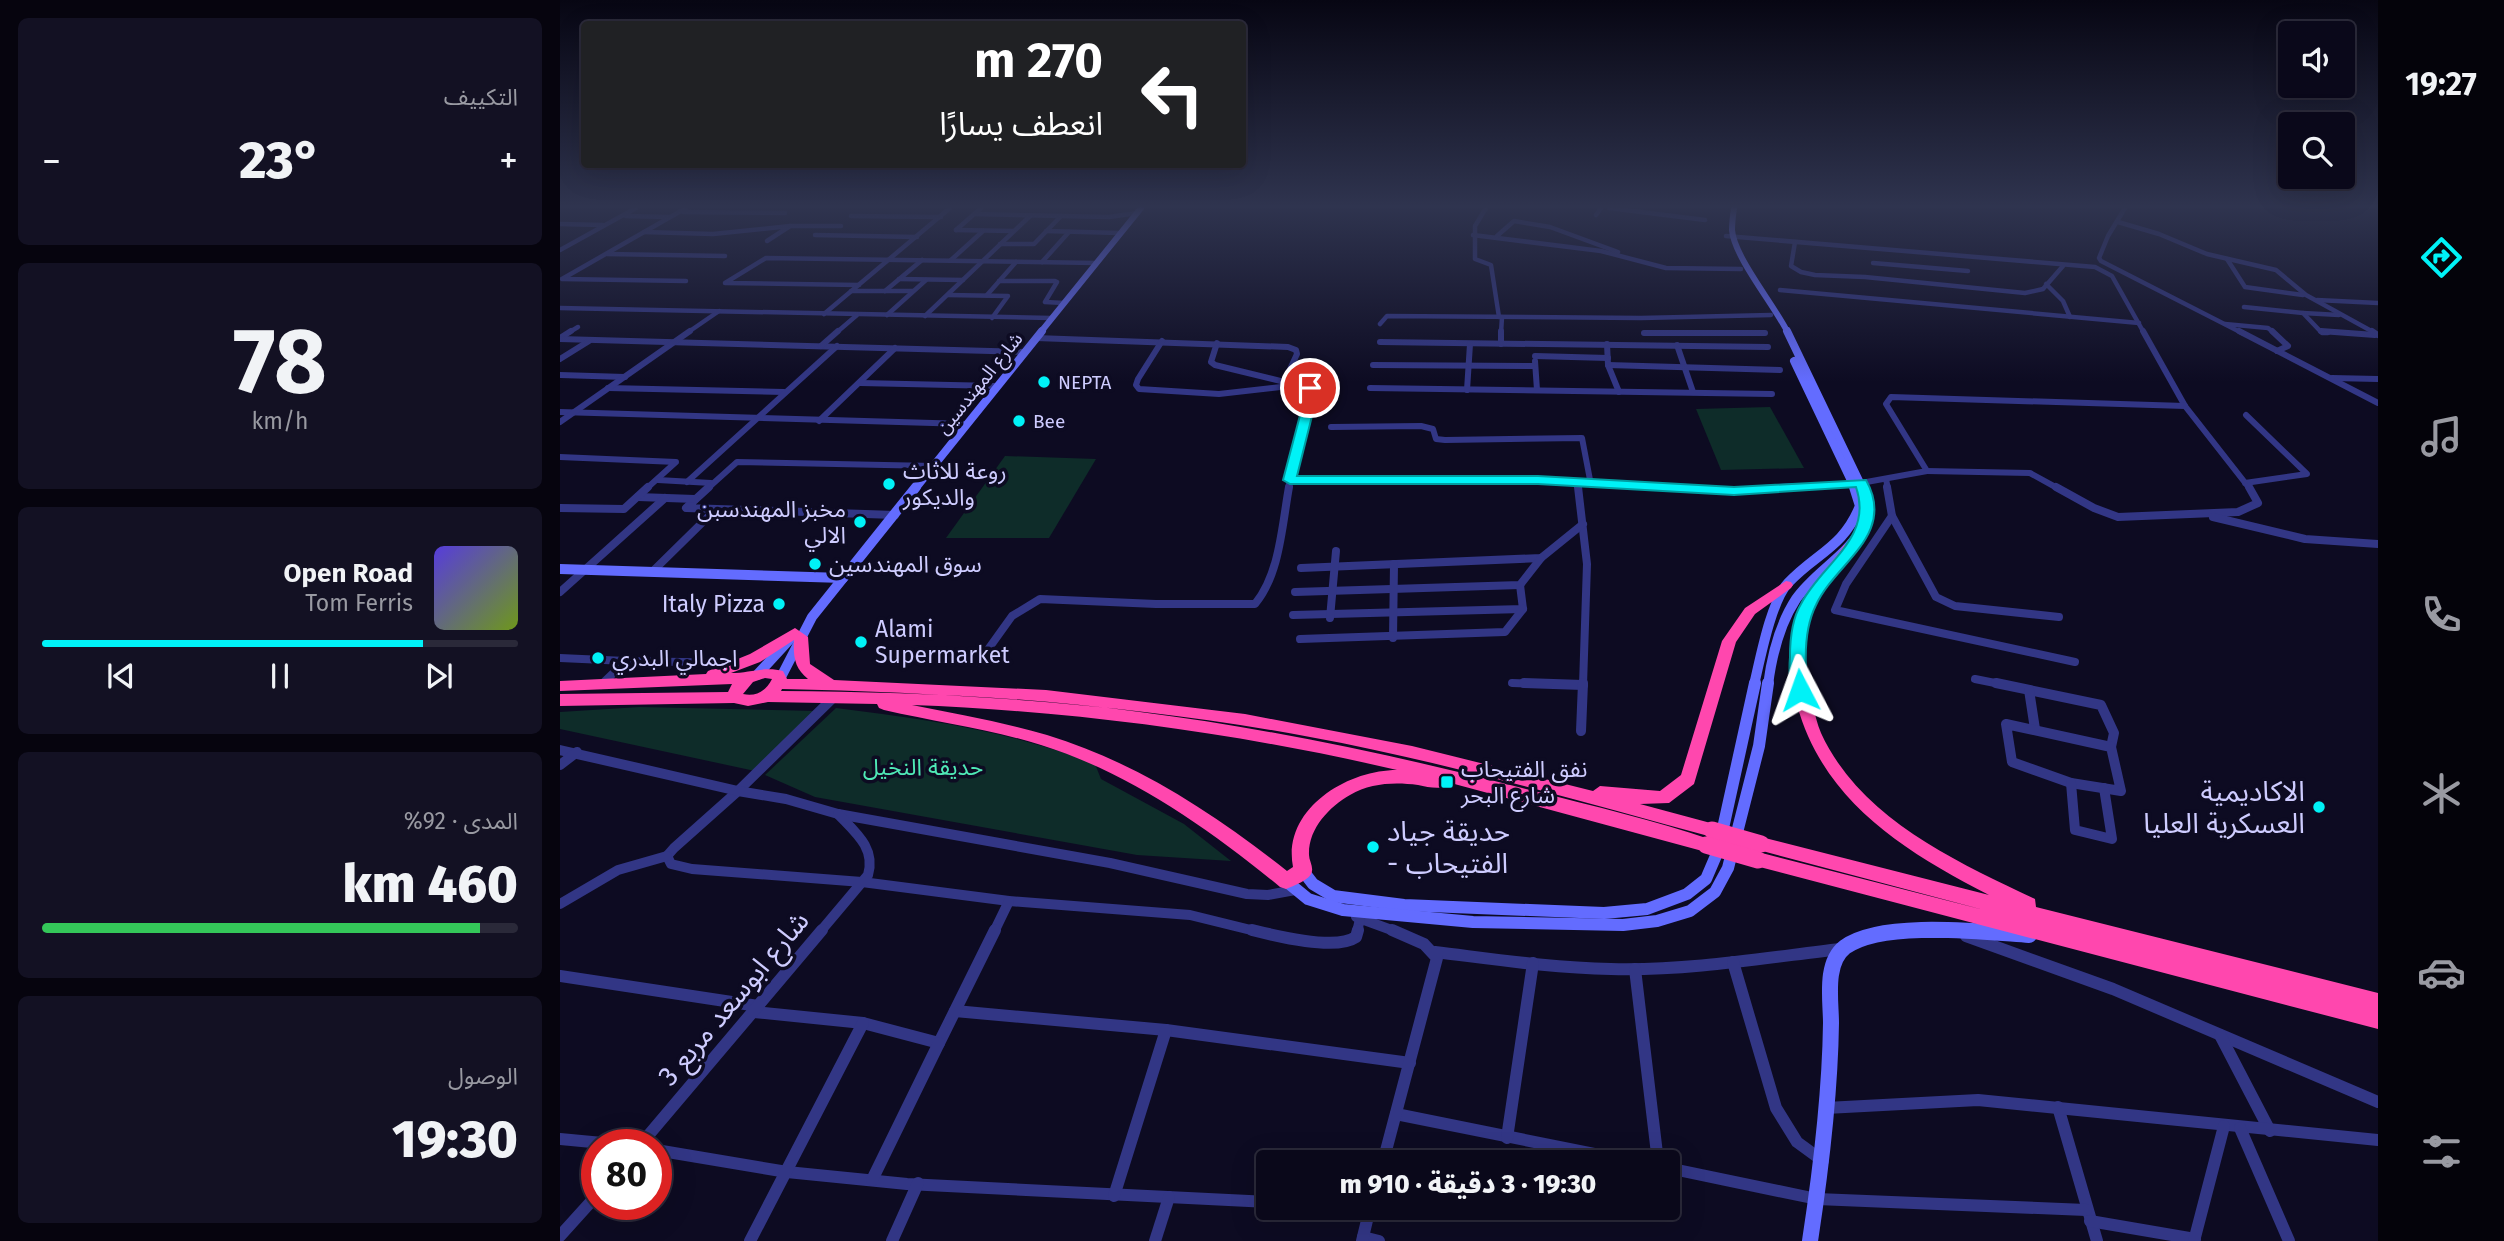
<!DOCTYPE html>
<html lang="ar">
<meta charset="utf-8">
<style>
:root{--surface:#0a081a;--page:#131123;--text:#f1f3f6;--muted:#999aa2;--line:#2a2939;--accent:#00f2f7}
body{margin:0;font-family:"Fira Sans","Noto Sans Arabic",sans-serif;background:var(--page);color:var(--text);direction:rtl;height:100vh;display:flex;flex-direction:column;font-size:26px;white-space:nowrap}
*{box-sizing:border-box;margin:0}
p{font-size:23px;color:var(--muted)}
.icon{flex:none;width:38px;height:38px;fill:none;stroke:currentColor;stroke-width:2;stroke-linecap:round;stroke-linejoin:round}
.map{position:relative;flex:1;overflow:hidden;direction:ltr}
.drawer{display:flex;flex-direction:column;gap:18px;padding:18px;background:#06040e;width:560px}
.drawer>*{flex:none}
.hud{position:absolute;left:21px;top:21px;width:665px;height:147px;border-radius:7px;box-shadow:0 7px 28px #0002,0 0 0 2px var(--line);direction:rtl;background:#202124;color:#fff;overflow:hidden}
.buttons{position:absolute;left:1718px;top:21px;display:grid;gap:14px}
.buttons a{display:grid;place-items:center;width:77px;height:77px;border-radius:7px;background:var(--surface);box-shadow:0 7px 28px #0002,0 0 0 2px var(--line);font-size:35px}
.speed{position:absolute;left:21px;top:1129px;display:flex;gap:14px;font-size:35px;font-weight:700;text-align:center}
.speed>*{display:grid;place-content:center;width:91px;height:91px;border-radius:50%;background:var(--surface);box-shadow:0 7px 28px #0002,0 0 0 2px var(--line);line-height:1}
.speed .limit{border:10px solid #d22;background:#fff;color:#111}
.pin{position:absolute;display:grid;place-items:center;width:60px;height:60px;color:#fff;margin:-30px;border:4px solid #fff;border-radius:50%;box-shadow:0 2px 7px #0007}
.me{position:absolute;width:77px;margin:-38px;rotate:356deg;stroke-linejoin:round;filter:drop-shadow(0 0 5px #0008)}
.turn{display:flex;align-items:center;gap:24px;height:147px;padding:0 28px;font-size:32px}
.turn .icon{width:91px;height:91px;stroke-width:2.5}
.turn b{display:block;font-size:49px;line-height:60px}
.big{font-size:52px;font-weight:800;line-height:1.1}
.drawer .tile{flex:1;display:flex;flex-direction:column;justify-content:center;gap:10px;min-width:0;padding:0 24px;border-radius:10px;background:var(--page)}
.drawer .dial{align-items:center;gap:0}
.dial b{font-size:91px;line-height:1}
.song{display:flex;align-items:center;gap:21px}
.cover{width:84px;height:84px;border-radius:10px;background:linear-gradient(135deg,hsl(250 70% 55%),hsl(80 70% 35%))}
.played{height:7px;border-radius:4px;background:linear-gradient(90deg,var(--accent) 80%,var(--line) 80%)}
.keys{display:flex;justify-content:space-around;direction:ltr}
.heat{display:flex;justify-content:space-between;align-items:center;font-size:38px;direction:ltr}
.charge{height:10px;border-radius:5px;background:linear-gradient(90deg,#34c759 92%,var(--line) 0)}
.trip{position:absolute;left:696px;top:1150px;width:424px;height:70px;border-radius:7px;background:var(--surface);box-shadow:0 7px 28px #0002,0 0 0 2px var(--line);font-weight:800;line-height:70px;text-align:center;direction:rtl}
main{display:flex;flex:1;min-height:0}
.menu{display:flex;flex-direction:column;width:126px;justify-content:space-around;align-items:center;background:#04030a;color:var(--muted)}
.menu .icon{width:49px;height:49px}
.menu .on{color:var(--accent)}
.menu b{font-size:32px;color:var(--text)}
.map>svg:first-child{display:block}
</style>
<main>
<nav class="menu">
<b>19:27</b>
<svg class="icon on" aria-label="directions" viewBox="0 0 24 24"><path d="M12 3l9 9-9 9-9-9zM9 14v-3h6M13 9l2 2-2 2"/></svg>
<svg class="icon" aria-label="music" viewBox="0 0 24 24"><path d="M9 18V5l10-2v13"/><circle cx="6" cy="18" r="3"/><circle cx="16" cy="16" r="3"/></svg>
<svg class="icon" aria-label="phone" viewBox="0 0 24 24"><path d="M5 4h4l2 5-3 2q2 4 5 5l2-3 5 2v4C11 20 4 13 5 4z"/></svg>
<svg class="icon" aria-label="climate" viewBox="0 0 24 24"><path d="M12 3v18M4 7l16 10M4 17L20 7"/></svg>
<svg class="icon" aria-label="car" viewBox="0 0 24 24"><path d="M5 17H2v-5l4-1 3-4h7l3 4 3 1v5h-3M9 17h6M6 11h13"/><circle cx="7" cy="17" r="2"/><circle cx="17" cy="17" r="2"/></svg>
<svg class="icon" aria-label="filters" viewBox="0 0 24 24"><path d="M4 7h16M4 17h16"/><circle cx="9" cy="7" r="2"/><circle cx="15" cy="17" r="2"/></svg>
</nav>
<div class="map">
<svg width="1818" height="1241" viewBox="0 0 1818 1241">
<rect width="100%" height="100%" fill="#0d0b22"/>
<g fill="#0e2c29">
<polygon points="1210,407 1244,468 1161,470 1136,409"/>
<polygon points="445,456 536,459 489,538 386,538"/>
<polygon points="80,707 256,711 195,771 0,729 0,712"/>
<path d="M 276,708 C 365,719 451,731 535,764 L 541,779 L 624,824 L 671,861 L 577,855 L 255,797 L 205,775 Z"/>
</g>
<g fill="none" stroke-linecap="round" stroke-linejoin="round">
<g stroke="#323685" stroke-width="4.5">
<polyline points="926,208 915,226 915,259 931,265 939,317"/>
<polyline points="1049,208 1145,220"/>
<polyline points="1565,208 1548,236 1539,258 1541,261 1682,333"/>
<polyline points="123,212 225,213"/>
<polyline points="415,214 549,217 577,213"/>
<polyline points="1036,215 1041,208"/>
<polyline points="66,216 109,217"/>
<polyline points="291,216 381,217"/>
<polyline points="1558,222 1599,234 1647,254 1716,270 1746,295 1815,333"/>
<polyline points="0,224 43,225"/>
<polyline points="396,230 453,231"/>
<polyline points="396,230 421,208"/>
<polyline points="486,231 560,233"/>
<polyline points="84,232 153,234 230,226"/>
<polyline points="255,235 357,237"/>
<polyline points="913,235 1041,251 1106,268 1181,269"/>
<polyline points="937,236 954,221 990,227 1058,252"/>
<polyline points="1166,236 1535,267 1552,276 1584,333"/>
<polyline points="207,241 230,226 281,226"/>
<polyline points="1235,242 1231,266 1241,272 1255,275 1305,277 1465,293 1483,289 1503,266"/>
<polyline points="440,244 474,244 501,216"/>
<polyline points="0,250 76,208"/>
<polyline points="47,254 165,256"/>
<polyline points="1667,259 1685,287 1743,295"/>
<polyline points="391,260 423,231"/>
<polyline points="482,262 509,232"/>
<polyline points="1313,263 1408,271"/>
<polyline points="2,279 126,208"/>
<polyline points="3,279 126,281"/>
<polyline points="339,279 403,280"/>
<polyline points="439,281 495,281 497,282 485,302 504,303"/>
<polyline points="1486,284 1503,301 1510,317"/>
<polyline points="299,285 165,283 206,258 537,263"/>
<polyline points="1220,290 1579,323"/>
<polyline points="291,291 353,291"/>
<polyline points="325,291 362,260"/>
<polyline points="388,295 448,296 432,318"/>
<polyline points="427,295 456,262"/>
<polyline points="1757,300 1818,303"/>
<polyline points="1684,307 1743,313 1762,333 1768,333"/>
<polyline points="0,308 491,318"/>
<polyline points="1743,313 1779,315"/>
<polyline points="264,314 390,208"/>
<polyline points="327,315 366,280"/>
<polyline points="365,316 470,216"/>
<polyline points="820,324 827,316 1081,318 1211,315"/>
<polyline points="1665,324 1708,328 1714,333"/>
<polyline points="8,333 18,327"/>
<polyline points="127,333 159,311"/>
<polyline points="276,333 297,315"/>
<polyline points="941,333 942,317"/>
<polyline points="1084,333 1205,333"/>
</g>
<g stroke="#323685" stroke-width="6">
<polyline points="1583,331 1625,406 1690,489"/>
<polyline points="1679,331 1818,403"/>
<polyline points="1712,331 1728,346 1717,351"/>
<polyline points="1761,331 1815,335"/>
<polyline points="1812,331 1818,335"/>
<polyline points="1084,333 1205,333"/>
<polyline points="0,338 11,331"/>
<polyline points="476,338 728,347 736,350 737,354 725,380"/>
<polyline points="0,339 464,352"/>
<polyline points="602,341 578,379 576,385 579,389 659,394 738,385"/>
<polyline points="820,342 1208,347"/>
<polyline points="657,343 651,362 655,365 749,388 750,400 730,480 978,480 1140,489"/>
<polyline points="941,344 941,331"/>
<polyline points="1047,344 1048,365 1059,392"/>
<polyline points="1117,345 1133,392"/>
<polyline points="261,346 278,331"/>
<polyline points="975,356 1048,358"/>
<polyline points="0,359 29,341"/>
<polyline points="975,361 977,390"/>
<polyline points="813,365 975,366"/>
<polyline points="1048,365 1220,370"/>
<polyline points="0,375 65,377"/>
<polyline points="1772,378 1818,379"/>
<polyline points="300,383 437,386"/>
<polyline points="48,388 224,392"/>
<polyline points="810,388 1212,394"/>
<polyline points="907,390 910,344"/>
<polyline points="0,412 407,424"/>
<polyline points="259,421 335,348"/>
<polyline points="0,422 130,331"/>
<polyline points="771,427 861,426 873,429 876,439 885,440 1022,438 1031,485"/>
<polyline points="0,457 116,462 86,489"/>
<polyline points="1367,471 1470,473 1499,489"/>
<polyline points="1326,479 1328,489"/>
<polyline points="98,480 151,483"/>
<polyline points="127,482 277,346"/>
<polyline points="1685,483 1747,474 1686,415"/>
<polyline points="1018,484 1019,489"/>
<polyline points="147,489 177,462 374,466"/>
<polyline points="728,489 730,480"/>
<polyline points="1205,489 1301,483 1367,471 1326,404 1331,397 1625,406"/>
</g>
<g stroke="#323685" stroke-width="8">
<polyline points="149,487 126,508 335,515"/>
<polyline points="1018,487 1027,564 1023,685"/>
<polyline points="1108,487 1174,491 1232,487"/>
<polyline points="1327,487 1332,516 1286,584 1275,610 1515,662"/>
<polyline points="1496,487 1534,508 1558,517 1678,512 1698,503 1689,487"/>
<polyline points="78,497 135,499"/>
<polyline points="0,508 64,509 88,487"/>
<polyline points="1332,516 1376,597 1395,606 1499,617"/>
<polyline points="1653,517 1745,539 1818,544"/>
<polyline points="741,568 981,558 1023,524"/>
<polyline points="92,572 154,511"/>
<polyline points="0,592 105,498"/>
<polyline points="735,592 960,585 981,558"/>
<polyline points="733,615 963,609 960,585"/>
<polyline points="770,618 776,551"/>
<polyline points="833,638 834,564"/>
<polyline points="740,639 945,632 963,609"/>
<polyline points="0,658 66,661 41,685"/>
<polyline points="66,661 178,663"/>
<path d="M 419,662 L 452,616 L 480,599 L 596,604 L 695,604 C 720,574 722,525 729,487"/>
<polyline points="1415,679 1445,685"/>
<polyline points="952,683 1023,685"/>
</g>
<g stroke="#323685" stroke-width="10">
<polyline points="964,683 1023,685"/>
<polyline points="1436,683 1541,705 1554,733 1551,747"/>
<polyline points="1469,690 1475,729"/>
<polyline points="274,697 178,791 114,848 107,856 111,864 132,869 302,882 449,901 630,915 699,932"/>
<polygon points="1446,724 1551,747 1561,791 1511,783 1452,762"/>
<polyline points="1021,731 1023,683"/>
<polyline points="0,750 178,791 226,799 278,814 550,863 687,894 708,895 735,890"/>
<polyline points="0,765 17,752"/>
<polyline points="1511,783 1515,830 1552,839 1544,788"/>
<polyline points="0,904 58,870 107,856"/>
<polyline points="796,917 837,932"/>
<path d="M 260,932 L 308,875 C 316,848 295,832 278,814"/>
<polyline points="434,932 449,901"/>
<polyline points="797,932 800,919"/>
</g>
<g stroke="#323685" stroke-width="12">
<path d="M 692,930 C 716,936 776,951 796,937 L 798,930"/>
<polyline points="1406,936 1553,989 1818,1102"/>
<path d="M 875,952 C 933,959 992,968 1051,969 C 1127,971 1204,958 1280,949"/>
<polyline points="1173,962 1216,1108 1237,1142 1263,1161"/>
<polyline points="1075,969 1098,1162"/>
<polyline points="0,976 198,1006"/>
<polyline points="395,1011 606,1030 850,1063"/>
<polyline points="194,1012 303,1023 379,1043 435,930"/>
<polyline points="1660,1035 1710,1131"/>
<polyline points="1498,1107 1537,1241"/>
<polyline points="1266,1108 1418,1100 1818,1140"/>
<polyline points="836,1114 1074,1162"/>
<polyline points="1680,1128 1729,1241"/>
<polyline points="947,1138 973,963"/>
<polyline points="0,1139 53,1144"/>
<polyline points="81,1144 262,930"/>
<polyline points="96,1150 227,1172 347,1184 709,1202"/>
<polyline points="823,1162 877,958 864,944 832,930"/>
<polyline points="1108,1168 1257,1199 1526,1210"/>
<polyline points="312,1180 379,1043"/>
<polyline points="554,1196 606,1030"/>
<polyline points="1530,1221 1635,1239"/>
<polyline points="0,1236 37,1195"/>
<polyline points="803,1237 819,1241"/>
<polyline points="190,1241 303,1023"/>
<polyline points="332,1241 358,1183"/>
<polyline points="595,1241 609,1197"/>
<polyline points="802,1241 810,1208"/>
<polyline points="1634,1241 1664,1126"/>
</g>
<g stroke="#636cff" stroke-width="6">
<path d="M 1174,208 C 1173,215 1172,223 1172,230 C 1174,257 1215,306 1228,333"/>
<polyline points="480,333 581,208"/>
</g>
<g stroke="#636cff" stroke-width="8">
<polyline points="1227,331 1303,489"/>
<polyline points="1234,361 1295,489"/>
<polyline points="355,489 482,331"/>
</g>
<g stroke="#636cff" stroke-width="10">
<polyline points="0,569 283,578"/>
<polyline points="197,675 230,639"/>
<polyline points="220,679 252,617 356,487"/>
<path d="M 1194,685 C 1200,660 1211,601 1228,583 C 1256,553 1283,548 1300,506 L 1294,487"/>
<path d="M 1208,685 C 1212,654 1219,625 1236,599 C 1262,561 1322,541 1303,487"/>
</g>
<g stroke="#636cff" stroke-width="12">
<polyline points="743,871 753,884 773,896 844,905 1044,913 1087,909 1127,894 1146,879 1158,851 1195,683"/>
<polyline points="726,881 748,899 783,910 913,922 1063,925 1097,921 1130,911 1155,892 1168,868 1199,746 1208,683"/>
<polyline points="1344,932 1413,932"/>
</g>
<path stroke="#636cff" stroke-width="16" d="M 1250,1241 C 1261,1169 1270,1096 1271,1023 C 1271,1001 1264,963 1285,947 C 1322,920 1424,932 1469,935"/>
<g fill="#ff47ae" fill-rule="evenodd">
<path d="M 1289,544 L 1295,548 C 1283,568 1261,586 1253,609 C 1242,638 1243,673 1252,703 C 1255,713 1257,724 1261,733 C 1300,818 1395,861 1475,899 L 1476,907 L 1818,993 L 1818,1029 L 1192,865 L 1189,860 L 1192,855 L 1198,852 L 1424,910 L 1195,849 L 1192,844 L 1195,839 L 1201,837 L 1429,895 C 1344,851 1264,802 1237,705 C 1228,674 1227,636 1240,606 C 1250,583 1271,566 1284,545 Z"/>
<path d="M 1226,581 L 1231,582 L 1233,585 L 1231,588 L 1195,614 L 1176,642 L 1134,784 L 1109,803 L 1080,804 L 1158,825 L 1161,830 L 1158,835 L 1152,837 C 1019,801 886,762 750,737 C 576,704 400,693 222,689 L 221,691 C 341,692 461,696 580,712 C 713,729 844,757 974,791 C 1033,806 1094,820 1152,840 L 1155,845 L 1152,850 L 1146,852 L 887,782 L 885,787 C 876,789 867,787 858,785 C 834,782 811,783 790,795 C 769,807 748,829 749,855 C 749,860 753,866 752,871 C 751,880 733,886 726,889 L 720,887 C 648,828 570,773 481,745 C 430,729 376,722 324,710 L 319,708 L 317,704 L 208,702 L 188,706 L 174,703 L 0,706 L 0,694 L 168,692 L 172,684 L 0,691 L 0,681 L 146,674 L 148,671 L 190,654 L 235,628 L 248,637 L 250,664 L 274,680 L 486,690 L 685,714 L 852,746 L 1033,791 L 1040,786 L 1100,791 L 1121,775 L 1162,641 L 1185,608 ZM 234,640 C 233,657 235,669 248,679 L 227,679 L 223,671 C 205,666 190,673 171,673 L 200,662 ZM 205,678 L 212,679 C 206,691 196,697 183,694 L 193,682 ZM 352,705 C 515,711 678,733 837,770 C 786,770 722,810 733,867 L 727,871 C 655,814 576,762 487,735 C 443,722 397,714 352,705 Z"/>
</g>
<g stroke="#ff47ae" stroke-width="17">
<polyline points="1152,830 1201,844"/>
<polyline points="1146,845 1198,860"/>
</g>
</g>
<linearGradient id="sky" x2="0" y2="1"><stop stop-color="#070613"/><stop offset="0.54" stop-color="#2f344f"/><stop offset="1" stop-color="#2f344f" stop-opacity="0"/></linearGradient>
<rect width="1818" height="382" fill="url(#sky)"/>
<path fill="#00f2f7" stroke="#009da1" stroke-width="2" d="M 750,385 L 755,388 L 756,400 L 737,476 L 978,476 L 1174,487 L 1306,480 C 1337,535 1275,563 1256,605 C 1247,623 1245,648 1246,668 C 1246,677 1251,686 1246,694 L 1234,694 C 1229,684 1229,669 1230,657 C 1230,640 1232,619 1241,604 C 1261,564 1314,539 1296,487 L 1174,495 L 978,484 L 730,484 L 723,480 L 744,400 L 744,388 Z"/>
<g fill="#00f2f7" stroke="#0d0b22" stroke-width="2.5">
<circle cx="484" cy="382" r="7"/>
<circle cx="459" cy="421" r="7"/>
<circle cx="329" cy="484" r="7"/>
<circle cx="300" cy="522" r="7"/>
<circle cx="255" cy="564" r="7"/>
<circle cx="219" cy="604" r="7"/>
<circle cx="301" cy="642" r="7"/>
<circle cx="38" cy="658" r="7"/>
<rect x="880" y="775" width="14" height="14" rx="3.5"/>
<circle cx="1759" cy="807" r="7"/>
<circle cx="813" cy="847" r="7"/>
</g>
<g text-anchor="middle" stroke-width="7" stroke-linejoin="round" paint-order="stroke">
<g font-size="19" fill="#ceccff" stroke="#0d0b22" text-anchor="start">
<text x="498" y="389">NEPTA</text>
<text x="473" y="428">Bee</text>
</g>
<g font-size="19" fill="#ceccff" stroke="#0d0b22">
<text transform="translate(419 383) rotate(-51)" y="7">شارع المهندسين</text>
</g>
<g font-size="23" fill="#ceccff" stroke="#0d0b22" text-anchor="start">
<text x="343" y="479">روعة للاثاث<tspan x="343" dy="26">والديكور</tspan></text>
<text x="286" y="517" text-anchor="end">مخبز المهندسبن<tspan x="286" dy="26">الالي</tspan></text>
<text x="269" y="572">سوق المهندسين</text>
<text x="205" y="612" text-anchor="end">Italy Pizza</text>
<text x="315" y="637">Alami<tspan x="315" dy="26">Supermarket</tspan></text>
<text x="52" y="666">اجمالي البدري</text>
<text x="901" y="777">نفق الفتيحاب<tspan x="901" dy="26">شارع البحر</tspan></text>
</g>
<g font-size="23" fill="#4fe9b6" stroke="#0d0b22">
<text x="363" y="775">حديقة النخيل</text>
</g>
<g font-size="28" fill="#ceccff" stroke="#0d0b22" text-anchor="end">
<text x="1745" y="801">الاكاديمية<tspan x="1745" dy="32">العسكرية العليا</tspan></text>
<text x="827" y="841" text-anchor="start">حديقة جياد<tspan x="827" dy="32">- الفتيحاب</tspan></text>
</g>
<g font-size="28" fill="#ceccff" stroke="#0d0b22">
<text transform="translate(173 998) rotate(-50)" y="10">شارع ابوسعد مربع 3</text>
</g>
</g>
</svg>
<div class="buttons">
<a><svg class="icon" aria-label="sound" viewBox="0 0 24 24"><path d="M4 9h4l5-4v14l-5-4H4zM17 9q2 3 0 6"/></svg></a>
<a><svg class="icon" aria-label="search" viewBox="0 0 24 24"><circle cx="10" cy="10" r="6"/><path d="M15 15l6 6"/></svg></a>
</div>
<div class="speed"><div class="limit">80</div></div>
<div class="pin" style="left:750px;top:388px;background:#d93025"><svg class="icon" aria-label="arrive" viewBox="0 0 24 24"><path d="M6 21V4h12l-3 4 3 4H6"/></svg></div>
<svg class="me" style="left:1240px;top:690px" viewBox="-20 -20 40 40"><path d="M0-17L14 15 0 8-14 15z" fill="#00f2f7" stroke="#fff" stroke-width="4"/></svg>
<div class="trip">19:30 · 3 دقيقة · 910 m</div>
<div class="hud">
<div class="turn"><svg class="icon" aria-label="left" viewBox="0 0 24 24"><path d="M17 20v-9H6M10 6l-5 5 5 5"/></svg><div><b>270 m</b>انعطف يسارًا</div></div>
</div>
</div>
<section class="drawer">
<div class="tile"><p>التكييف</p>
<div class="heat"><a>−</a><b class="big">23°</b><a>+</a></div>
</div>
<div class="tile dial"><b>78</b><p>km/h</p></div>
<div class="tile">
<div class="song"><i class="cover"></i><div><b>Open Road</b><p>Tom Ferris</p></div></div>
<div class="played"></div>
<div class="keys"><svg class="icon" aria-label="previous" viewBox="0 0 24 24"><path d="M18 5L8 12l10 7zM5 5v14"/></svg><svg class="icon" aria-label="pause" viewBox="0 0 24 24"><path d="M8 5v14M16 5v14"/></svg><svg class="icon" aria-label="next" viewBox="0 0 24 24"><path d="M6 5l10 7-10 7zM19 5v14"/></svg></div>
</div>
<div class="tile"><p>المدى · 92%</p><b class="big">460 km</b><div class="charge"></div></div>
<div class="tile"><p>الوصول</p><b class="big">19:30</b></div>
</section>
</main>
